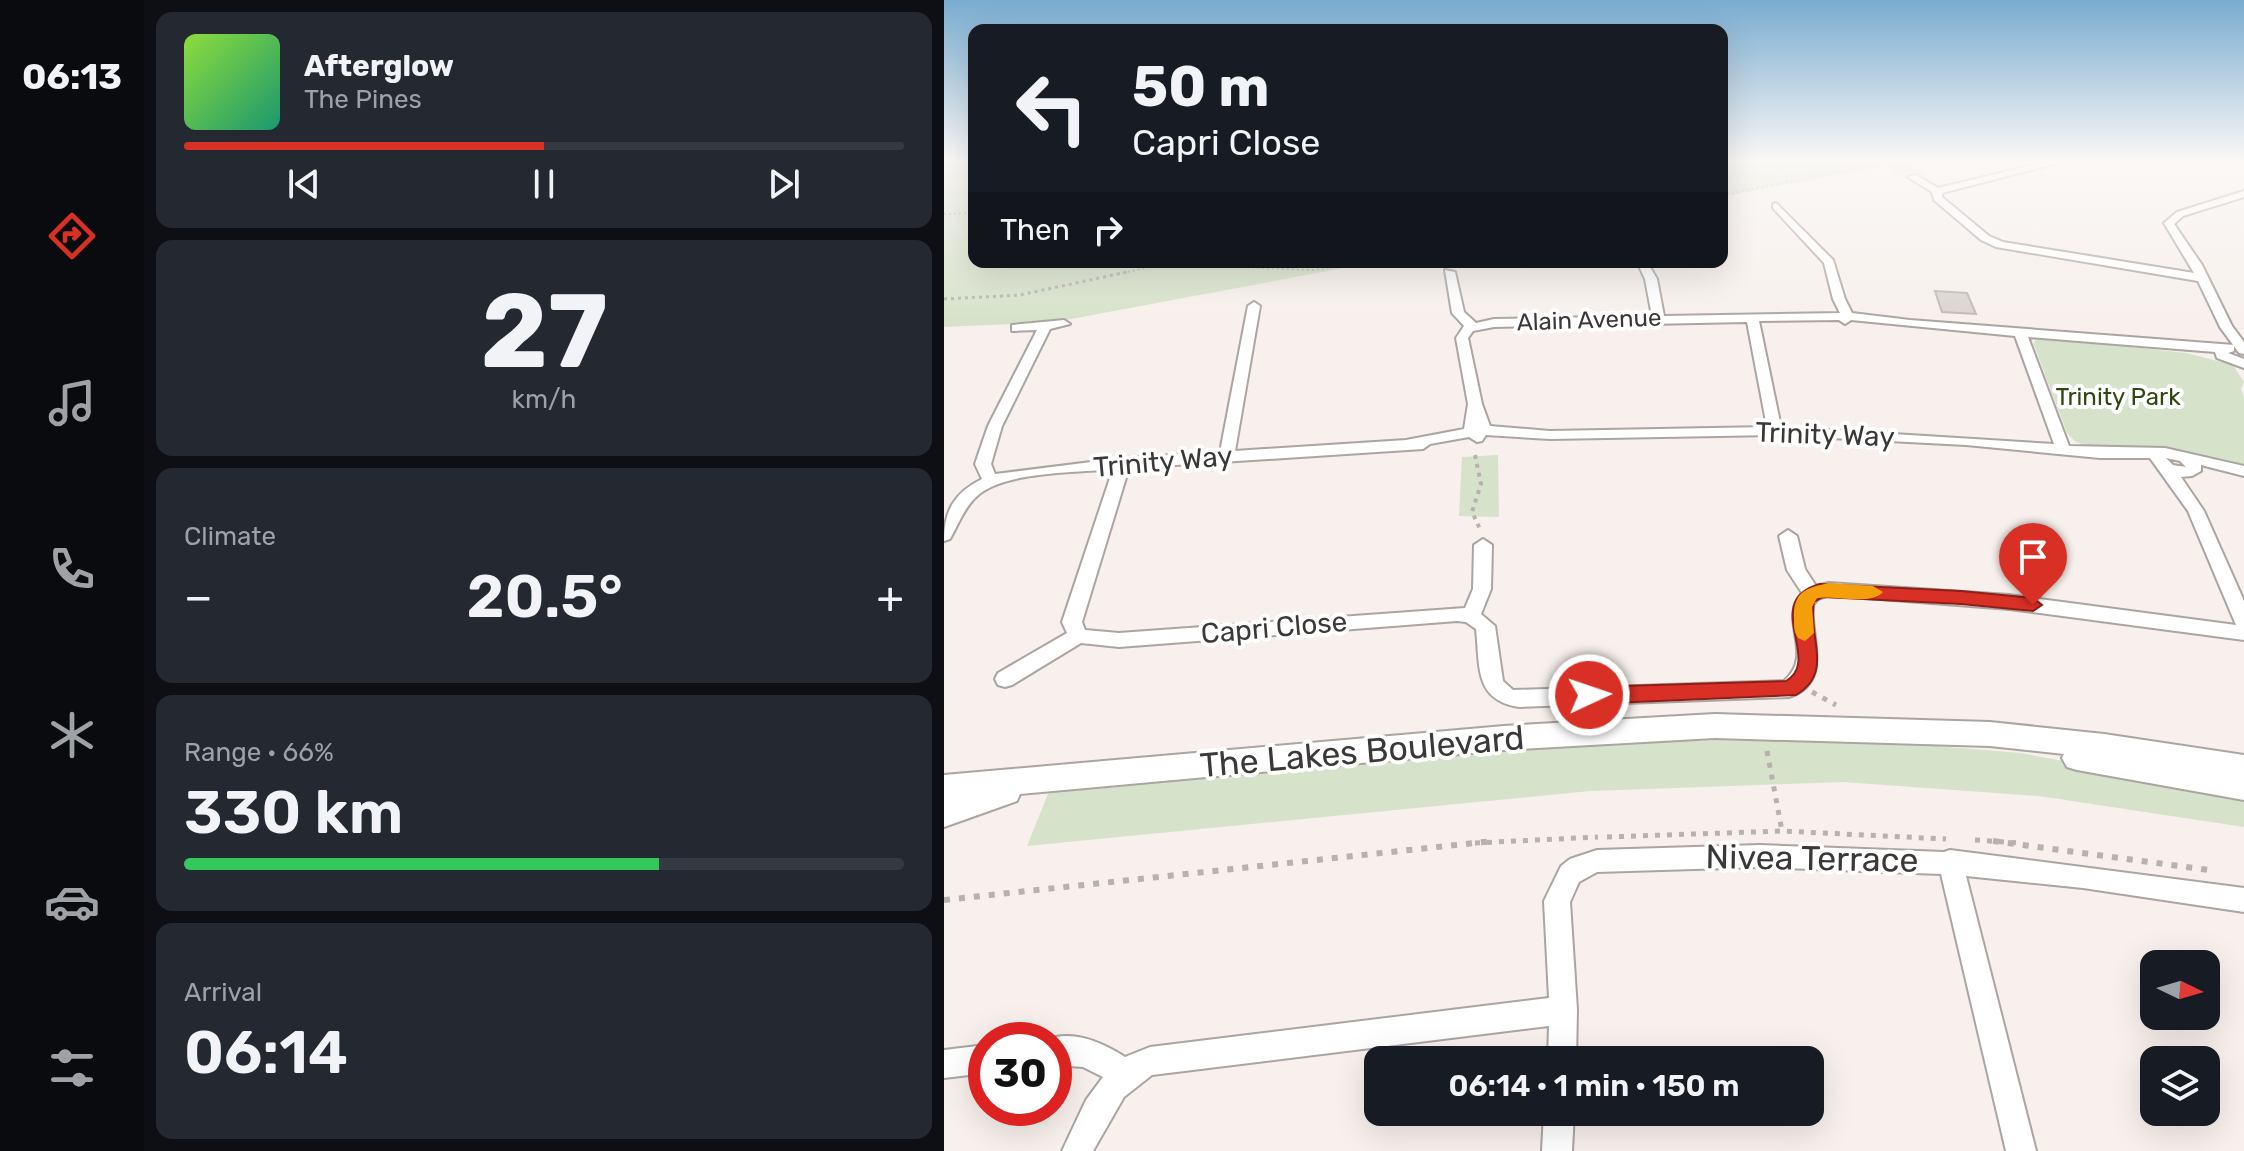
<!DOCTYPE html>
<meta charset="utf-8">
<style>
:root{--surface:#171b24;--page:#242831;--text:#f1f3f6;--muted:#9ea1a6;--line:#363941;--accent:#d93025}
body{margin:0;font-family:Rubik,sans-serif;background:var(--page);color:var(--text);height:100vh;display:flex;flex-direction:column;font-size:30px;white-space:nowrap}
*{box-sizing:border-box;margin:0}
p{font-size:26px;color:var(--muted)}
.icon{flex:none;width:44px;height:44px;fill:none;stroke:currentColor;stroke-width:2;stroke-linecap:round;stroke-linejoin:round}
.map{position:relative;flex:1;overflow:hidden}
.drawer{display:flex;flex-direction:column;gap:12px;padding:12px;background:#0d0f14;width:800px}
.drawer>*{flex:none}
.guide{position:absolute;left:24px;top:24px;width:760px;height:244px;border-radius:16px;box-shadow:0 8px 32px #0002;background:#171b24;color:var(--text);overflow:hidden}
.needle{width:52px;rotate:95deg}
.buttons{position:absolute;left:1196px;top:950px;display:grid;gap:16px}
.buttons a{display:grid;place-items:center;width:80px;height:80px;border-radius:16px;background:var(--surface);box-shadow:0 8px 32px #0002;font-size:40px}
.speed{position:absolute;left:24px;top:1022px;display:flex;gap:16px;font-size:40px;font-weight:700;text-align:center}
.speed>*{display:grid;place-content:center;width:104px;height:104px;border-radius:50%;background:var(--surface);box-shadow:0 8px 32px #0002;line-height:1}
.speed .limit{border:12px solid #d22;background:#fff;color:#111}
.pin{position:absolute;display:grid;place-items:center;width:68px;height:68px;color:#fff;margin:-82px -34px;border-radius:50% 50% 50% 0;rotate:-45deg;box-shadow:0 0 8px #0007}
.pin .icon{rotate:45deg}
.me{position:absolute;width:88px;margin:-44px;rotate:87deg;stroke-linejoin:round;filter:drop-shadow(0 0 6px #0008)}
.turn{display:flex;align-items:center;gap:28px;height:168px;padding:0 32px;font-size:36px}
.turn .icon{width:104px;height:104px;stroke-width:2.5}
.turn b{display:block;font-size:56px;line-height:68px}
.then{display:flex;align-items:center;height:76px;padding:0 32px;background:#0003;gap:16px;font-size:30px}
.big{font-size:60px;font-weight:600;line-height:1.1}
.drawer .tile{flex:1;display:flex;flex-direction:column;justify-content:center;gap:12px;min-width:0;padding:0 28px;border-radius:16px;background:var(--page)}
.drawer .dial{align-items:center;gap:0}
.dial b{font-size:104px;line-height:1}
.song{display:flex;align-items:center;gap:24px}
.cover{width:96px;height:96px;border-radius:12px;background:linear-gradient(135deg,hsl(90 70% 55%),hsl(160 70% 35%))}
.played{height:8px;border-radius:4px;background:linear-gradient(90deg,var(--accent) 50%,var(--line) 50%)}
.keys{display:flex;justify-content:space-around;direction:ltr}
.heat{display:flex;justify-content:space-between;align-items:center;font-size:44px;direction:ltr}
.charge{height:12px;border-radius:6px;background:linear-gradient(90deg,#34c759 66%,var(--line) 0)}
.trip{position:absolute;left:420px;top:1046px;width:460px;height:80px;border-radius:16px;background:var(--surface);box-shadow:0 8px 32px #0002;font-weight:600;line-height:80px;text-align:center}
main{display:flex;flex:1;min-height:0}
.tabs{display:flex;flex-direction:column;width:144px;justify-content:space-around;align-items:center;background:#090b0e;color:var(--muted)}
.tabs .icon{width:56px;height:56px}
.tabs .current{color:var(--accent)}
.tabs b{font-size:36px;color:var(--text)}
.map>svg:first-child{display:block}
</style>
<main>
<nav class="tabs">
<b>06:13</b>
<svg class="icon current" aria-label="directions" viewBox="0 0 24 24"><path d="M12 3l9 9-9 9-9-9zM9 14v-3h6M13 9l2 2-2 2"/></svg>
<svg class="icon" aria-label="music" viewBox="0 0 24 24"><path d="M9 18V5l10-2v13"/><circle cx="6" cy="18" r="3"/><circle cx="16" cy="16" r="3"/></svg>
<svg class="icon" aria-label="phone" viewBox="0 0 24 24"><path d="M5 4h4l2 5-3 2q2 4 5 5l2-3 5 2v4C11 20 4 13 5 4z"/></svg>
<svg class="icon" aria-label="climate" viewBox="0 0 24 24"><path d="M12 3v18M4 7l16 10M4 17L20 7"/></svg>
<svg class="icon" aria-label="car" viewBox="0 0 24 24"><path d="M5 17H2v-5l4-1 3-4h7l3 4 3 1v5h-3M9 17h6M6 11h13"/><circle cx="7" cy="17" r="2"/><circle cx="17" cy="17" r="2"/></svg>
<svg class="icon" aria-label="filters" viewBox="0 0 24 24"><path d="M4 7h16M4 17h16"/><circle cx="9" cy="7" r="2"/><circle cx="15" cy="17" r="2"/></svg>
</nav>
<section class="drawer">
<div class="tile">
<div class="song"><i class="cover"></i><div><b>Afterglow</b><p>The Pines</p></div></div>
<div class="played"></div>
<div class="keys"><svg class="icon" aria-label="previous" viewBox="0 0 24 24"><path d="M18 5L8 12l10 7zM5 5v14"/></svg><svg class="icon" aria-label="pause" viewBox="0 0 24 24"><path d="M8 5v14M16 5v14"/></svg><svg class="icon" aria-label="next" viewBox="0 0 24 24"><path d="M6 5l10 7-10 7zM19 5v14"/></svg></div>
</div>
<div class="tile dial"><b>27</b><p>km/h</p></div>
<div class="tile"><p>Climate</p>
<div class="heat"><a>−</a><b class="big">20.5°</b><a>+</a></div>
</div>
<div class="tile"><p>Range · 66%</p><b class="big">330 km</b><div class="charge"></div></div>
<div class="tile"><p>Arrival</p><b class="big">06:14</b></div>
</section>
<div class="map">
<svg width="1300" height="1151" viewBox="0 0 1300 1151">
<rect width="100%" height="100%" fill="#f7f0ec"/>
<g fill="#d6e2c9">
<polygon points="0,161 30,161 30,262 432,262 111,322 0,327"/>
<polygon points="778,161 965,161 980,174 957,178 942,166 778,197"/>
<polygon points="1102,338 1242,353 1289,365 1300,382 1297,389 1300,397 1300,466 1222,448 1144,446 1132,442 1123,433 1090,345 1091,340"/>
<polygon points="554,455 555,517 515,516 518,457"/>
<polygon points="895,738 1076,753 1300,794 1300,827 1095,796 899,782 646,791 83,846 106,789 641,743"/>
</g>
<polygon fill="#dad3cf" stroke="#bfb8b4" stroke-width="2" points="991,291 1023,293 1032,314 998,312"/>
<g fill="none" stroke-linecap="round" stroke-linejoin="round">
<g stroke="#aba5a1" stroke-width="4">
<g id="minor">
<polygon points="1106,161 1122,161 998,193 998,197 1045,236 1059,242 1250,273 1220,223 1233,212 1300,191 1300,197 1239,216 1230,224 1258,265 1288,326 1300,342 1300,354 1295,353 1276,327 1254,281 1052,247 1037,240 990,200 988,192 964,177 972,175 994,188"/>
<path d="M 832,203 L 889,260 L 901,299 L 908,313 L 966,320 L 1290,345 L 1290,351 L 1284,353 L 1300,359 L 1300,368 L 1273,358 L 1271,352 L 1084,337 L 1125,446 L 1221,448 L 1300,466 L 1300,476 L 1257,465 L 1257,471 L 1248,476 L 1237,477 L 1260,511 L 1300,601 L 1300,640 L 1065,609 L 885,595 L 874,599 L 869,605 C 866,637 889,683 845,697 L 575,707 C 530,700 536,666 532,629 L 522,622 L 513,621 L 175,647 L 137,643 L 68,685 L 61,687 L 54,685 L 51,679 L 54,673 L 123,633 L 118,622 L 169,469 C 133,473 58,471 32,497 C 20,508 14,525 6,539 L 0,541 C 0,511 10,493 38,479 L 31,464 L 44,426 L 93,330 L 68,331 L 68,325 L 120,320 L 126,324 L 106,329 L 58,426 L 47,464 L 51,474 L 179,458 L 276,452 L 304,306 L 310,302 L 316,306 L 291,451 L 462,440 L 520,429 L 524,404 L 512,338 L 520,326 L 508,313 L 501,270 L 511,272 L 520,312 L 532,323 L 550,319 L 708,316 L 701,279 L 693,262 L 703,262 L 713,279 L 720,316 L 896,313 L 889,299 L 880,263 L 829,208 L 829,204 ZM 895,320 L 901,324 L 907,320 L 1071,336 L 1110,444 L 837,427 L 815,321 ZM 803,322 L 823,427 L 606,431 L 546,426 L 538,404 L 524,338 L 529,331 L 550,327 ZM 542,435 L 606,439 L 831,435 L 1022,445 L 1156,458 L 1206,458 L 1244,511 L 1292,625 L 1065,595 L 885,583 L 872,586 L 861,569 L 853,536 L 844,530 L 835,536 L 843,570 L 858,593 C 833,621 872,653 840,681 L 569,690 L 559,681 L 551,626 L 537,614 L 547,589 L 548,545 L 539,539 L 530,545 L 529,589 L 521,608 L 175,633 L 141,630 L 138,622 L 185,468 L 479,449 L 486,444 L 525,437 L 533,442 L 538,441 ZM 1222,458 L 1236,461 L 1242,467 L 1229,465 Z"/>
<path d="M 816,845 L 1000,852 L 1006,850 L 1300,888 L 1300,912 L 1139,888 L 1022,876 L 1092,1151 L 1062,1151 L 997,874 L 816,867 L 653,872 L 635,882 L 626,902 L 633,1010 L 632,1060 L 604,1060 L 605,1026 L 208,1075 L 180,1097 L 149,1151 L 118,1151 L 142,1100 L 159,1077 L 139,1067 L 110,1065 L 110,1040 L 102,1040 C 129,1029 159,1043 181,1057 L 206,1047 L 605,998 L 600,901 L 617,866 L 626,859 L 653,850 Z"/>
<polygon points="42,1045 42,1073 0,1078 0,1050"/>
<polygon points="600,1112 630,1112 628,1151 598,1151"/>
</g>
</g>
<g stroke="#aba5a1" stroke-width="4">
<polygon id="tertiary" points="771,714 1046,722 1160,734 1300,755 1300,800 1133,770 1123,767 1118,758 1120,754 1046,746 771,738 560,750 76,794 73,801 0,827 0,775 560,726"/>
</g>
<g stroke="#b7b2af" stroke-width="2" stroke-dasharray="2 3" stroke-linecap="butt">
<polyline points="778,195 949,161"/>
<polyline points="0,214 30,213"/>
<polyline points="174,274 220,264 369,270 422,262"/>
</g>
<polyline stroke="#b7b2af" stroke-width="3" stroke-dasharray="3 4" stroke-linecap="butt" points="0,299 76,295 183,272"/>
<polyline stroke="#b7b2af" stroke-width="4" stroke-dasharray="4 5" stroke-linecap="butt" points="531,455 537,484 528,512 536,529"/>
<g stroke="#b7b2af" stroke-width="5" stroke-dasharray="5 7" stroke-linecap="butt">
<polyline points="868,692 892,705"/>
<polyline points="823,751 838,831"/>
<polyline points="663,837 838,831 1002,839"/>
<polyline points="1031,840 1076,843"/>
<polyline points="531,843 654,837"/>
</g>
<g stroke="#b7b2af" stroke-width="6" stroke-dasharray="6 9" stroke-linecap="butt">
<polyline points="1049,841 1272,871"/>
<polyline points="0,900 549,841"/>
</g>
<use href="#minor" fill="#fff" fill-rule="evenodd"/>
<use href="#tertiary" fill="#fff" fill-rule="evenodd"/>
</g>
<linearGradient id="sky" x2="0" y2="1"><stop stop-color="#79acd0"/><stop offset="0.5" stop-color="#fbf8f6"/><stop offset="1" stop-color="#fbf8f6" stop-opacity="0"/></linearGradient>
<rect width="1300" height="322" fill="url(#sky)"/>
<path fill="#d93025" stroke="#8d1f18" stroke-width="2" d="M 876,584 L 1017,591 L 1089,598 L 1098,605 L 1089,611 L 1017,604 L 879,597 L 870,602 C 863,636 891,672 852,695 L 645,704 L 637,701 L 634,695 L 637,690 L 645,687 L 842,681 C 879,660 816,601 876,584 Z"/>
<path fill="#f59e0b" d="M 885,583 L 929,586 L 939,592 C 927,606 891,595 873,598 L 868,607 L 870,633 L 861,641 L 854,638 C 850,632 850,627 850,619 C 849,592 861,588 885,583 Z"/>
<g text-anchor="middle" stroke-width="8" stroke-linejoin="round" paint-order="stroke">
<g font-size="24" fill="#3b3937" stroke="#fff">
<text transform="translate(645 320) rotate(-2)" y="8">Alain Avenue</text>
</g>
<g font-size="24" fill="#31460f" stroke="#fff">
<text x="1174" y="405">Trinity Park</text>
</g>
<g font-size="28" fill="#3b3937" stroke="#fff">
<text transform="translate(881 434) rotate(2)" y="10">Trinity Way</text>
<text transform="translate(219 461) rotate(-5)" y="10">Trinity Way</text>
<text transform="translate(330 627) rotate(-5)" y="10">Capri Close</text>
</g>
<g font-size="34" fill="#3b3937" stroke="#fff">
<text transform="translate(418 751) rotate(-5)" y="12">The Lakes Boulevard</text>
<text transform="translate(868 858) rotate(1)" y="12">Nivea Terrace</text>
</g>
</g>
</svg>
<div class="buttons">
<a><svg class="needle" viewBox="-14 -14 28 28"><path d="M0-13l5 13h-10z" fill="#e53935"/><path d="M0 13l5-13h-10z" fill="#9ea1a6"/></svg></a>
<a><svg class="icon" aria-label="layers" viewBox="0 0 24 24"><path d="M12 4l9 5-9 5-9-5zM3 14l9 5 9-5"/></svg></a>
</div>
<div class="speed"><div class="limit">30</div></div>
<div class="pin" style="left:1089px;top:605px;background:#d93025"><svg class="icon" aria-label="arrive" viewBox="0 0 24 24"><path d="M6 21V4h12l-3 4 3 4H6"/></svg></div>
<svg class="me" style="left:645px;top:695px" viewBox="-20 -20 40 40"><circle r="17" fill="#d93025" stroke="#fff" stroke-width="3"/><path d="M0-11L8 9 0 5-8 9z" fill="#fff"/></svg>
<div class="trip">06:14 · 1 min · 150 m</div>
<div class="guide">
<div class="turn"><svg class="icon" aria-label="left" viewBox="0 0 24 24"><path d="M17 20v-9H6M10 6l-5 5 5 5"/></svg><div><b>50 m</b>Capri Close</div></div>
<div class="then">Then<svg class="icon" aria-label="right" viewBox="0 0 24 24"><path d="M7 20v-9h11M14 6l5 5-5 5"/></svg></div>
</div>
</div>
</main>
